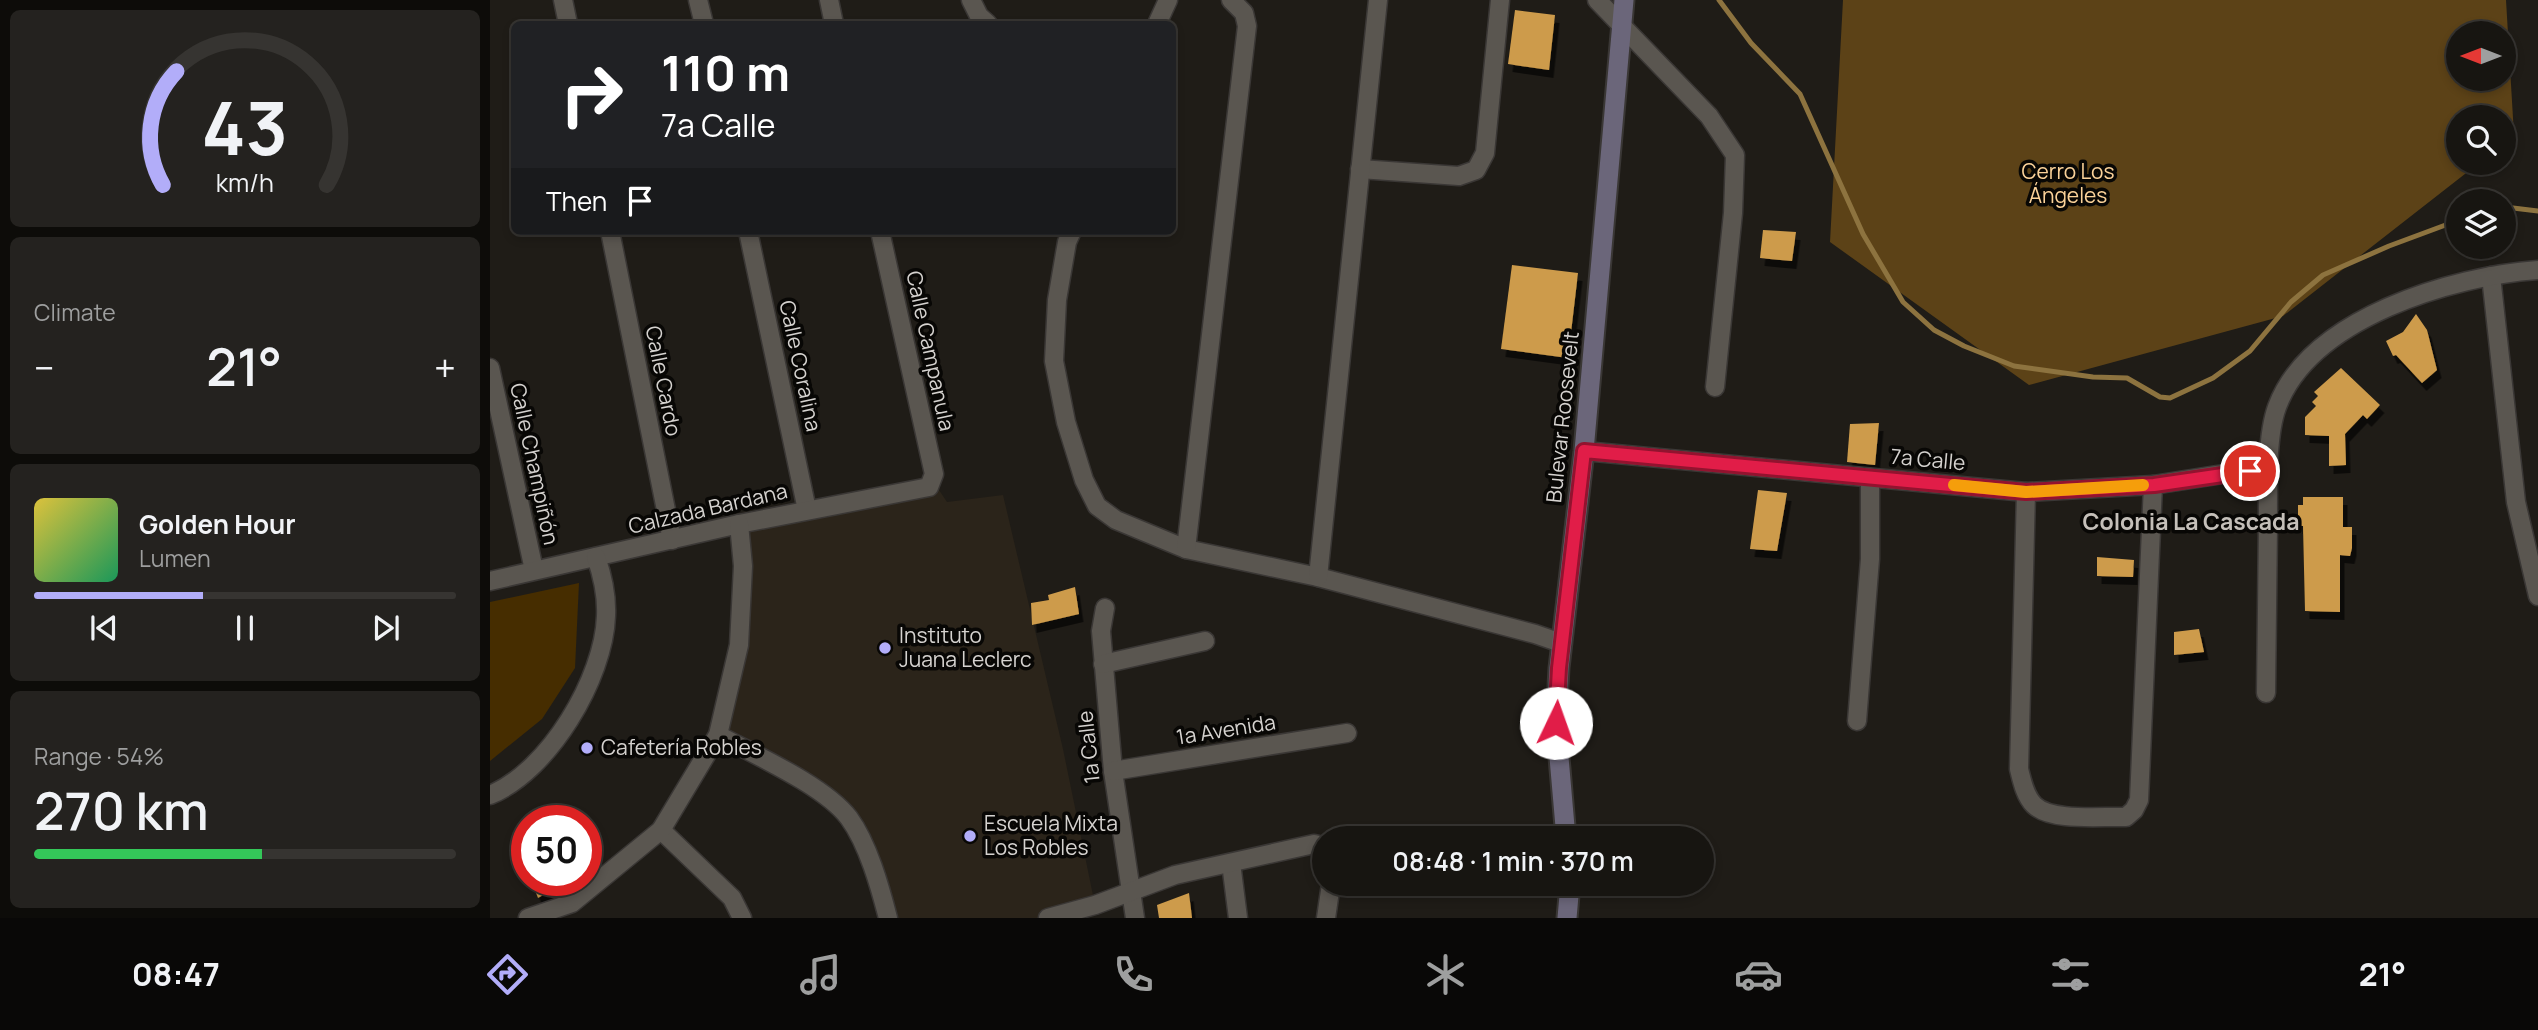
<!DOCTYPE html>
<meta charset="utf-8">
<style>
:root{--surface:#171511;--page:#24221f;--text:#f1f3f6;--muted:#9e9f9f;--line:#363431;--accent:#b2adf9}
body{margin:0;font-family:Manrope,sans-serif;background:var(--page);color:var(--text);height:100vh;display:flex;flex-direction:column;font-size:26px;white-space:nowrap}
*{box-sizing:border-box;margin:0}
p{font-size:23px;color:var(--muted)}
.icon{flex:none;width:38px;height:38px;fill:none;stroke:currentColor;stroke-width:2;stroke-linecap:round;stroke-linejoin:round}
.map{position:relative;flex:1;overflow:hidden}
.side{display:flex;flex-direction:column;gap:10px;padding:10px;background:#0d0c09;width:490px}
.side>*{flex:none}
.guide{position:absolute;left:21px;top:21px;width:665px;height:214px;border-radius:10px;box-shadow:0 4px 10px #0003,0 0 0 2px var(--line);background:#202124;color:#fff;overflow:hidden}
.needle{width:46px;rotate:270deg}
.controls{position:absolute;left:1956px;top:21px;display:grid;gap:14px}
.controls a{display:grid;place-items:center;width:70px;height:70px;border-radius:50%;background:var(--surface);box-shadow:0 4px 10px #0003,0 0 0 2px var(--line);font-size:35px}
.speed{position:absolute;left:21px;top:805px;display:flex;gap:14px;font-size:35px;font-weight:700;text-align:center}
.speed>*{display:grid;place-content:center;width:91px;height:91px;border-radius:50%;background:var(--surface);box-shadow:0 4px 10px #0003,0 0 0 2px var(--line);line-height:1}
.speed .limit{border:10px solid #d22;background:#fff;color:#111}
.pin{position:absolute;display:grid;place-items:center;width:60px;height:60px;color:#fff;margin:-30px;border:4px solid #fff;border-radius:50%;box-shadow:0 2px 7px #0007}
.me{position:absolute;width:77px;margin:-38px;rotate:3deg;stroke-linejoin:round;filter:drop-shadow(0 0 5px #0008)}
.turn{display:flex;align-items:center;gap:24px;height:147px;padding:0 35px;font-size:32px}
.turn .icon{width:91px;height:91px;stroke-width:2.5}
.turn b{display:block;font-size:49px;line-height:60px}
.then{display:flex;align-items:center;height:66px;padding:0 35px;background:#0003;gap:14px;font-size:26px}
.big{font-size:52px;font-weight:600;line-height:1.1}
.side .tile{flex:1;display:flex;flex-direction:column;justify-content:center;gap:10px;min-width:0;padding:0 24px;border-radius:10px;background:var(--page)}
.side .dial{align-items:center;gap:0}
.dial svg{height:182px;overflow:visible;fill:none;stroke:var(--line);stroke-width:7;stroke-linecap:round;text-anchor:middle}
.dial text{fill:var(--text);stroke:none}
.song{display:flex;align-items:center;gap:21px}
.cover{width:84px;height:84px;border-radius:10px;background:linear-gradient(135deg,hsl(50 70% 55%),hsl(150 70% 35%))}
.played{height:7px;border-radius:4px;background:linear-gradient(90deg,var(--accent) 40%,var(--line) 40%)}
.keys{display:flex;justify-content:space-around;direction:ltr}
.heat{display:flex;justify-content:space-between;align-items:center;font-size:38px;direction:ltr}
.charge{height:10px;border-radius:5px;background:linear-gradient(90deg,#34c759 54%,var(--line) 0)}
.trip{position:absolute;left:822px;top:826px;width:402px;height:70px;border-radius:35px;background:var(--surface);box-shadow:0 4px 10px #0003,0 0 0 2px var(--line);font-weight:600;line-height:70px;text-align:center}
.dock{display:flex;height:112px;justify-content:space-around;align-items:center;background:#090807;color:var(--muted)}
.dock .icon{width:49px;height:49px}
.dock .on{color:var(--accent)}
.dock b{font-size:32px;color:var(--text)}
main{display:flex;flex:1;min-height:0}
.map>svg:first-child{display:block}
</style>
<main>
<section class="side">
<div class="tile dial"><svg viewBox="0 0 100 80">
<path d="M14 69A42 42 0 1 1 86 69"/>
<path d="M14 69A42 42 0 0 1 20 19" stroke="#b2adf9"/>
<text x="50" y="56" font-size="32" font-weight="700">43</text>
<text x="50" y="72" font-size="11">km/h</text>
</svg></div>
<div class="tile"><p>Climate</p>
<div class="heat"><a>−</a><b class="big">21°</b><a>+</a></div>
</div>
<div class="tile">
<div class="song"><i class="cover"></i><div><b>Golden Hour</b><p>Lumen</p></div></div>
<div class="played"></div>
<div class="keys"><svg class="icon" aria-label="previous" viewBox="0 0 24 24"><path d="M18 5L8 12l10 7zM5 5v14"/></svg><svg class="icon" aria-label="pause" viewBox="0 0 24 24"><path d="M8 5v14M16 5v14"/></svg><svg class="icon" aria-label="next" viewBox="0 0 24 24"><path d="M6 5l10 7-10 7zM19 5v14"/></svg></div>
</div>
<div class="tile"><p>Range · 54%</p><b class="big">270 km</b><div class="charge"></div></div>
</section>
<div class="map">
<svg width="2048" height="918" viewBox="0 0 2048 918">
<defs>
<filter id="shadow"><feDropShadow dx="4.5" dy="8" stdDeviation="0" flood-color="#0009"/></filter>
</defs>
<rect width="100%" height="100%" fill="#1f1c17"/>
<polygon fill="#2b241a" points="443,481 457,502 513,495 573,749 605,905 558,918 398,918 359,818 224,730 236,684 245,611 249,524"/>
<polygon fill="#462d00" points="89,583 85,668 52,719 0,761 0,602"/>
<path fill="#5c4217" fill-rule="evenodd" d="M 1353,0 L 2016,0 L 2024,135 L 2014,143 L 2014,117 L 1969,117 L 1969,163 L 1989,163 L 1793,316 L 1539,385 L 1340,242 ZM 1969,33 L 2014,33 L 2014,79 L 1969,79 Z"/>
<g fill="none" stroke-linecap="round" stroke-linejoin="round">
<g stroke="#8d733f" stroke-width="5">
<polyline points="1229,0 1261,43 1310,94 1373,234 1413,302 1444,330 1474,346 1524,366 1603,377 1637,378 1670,397 1680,398 1723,378 1760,351 1801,302 1833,275 1899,246 1969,220"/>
<polyline points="2014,210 2023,208 2048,211"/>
</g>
</g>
<g fill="#cd9b4b" filter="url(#shadow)">
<polygon points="1025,10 1065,15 1059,70 1018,64"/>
<polygon points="1273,230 1306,232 1302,261 1270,258"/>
<polygon points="1022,265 1088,273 1078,358 1011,349"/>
<polygon points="1926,314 1937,330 1947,370 1932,383 1906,355 1903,356 1896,341 1913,332"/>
<polygon points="1851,368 1890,405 1877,419 1873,415 1855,434 1856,465 1839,466 1839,436 1815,435 1815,417 1826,406 1822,402 1828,396 1824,392"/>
<polygon points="1389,423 1385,465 1357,462 1360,424"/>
<polygon points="1268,490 1297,493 1287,551 1260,549"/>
<polygon points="1813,497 1853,497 1853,527 1862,527 1862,548 1860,556 1850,555 1850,612 1815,611 1813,526 1808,526 1808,505 1813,505"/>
<polygon points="1607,557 1644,560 1643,577 1607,576"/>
<polygon points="585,587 589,614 542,625 541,603 559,600 558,595"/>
<polygon points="1709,629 1714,652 1684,655 1684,632"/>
<polygon points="41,880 78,880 48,898"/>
<polygon points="699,893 702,918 669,918 667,905"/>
</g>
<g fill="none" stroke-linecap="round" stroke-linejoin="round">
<g stroke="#3a3735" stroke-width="21">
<g id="minor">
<polyline points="73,0 78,24"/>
<polyline points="208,0 214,24"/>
<polyline points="339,0 344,24"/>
<polyline points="481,0 489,16 498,24"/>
<polyline points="1107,0 1219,116 1245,155 1243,213 1225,387"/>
<polyline points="667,24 678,0"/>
<polyline points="870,169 969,176 986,170 995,153 1010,0"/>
<polyline points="120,231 182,540"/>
<polyline points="258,231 317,510"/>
<polyline points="582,231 577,242 567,300 564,361 576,422 594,480 607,506 626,520 696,549 828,577 1045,634 1071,643"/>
<polyline points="2001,276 2026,502 2048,596"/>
<polyline points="0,368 44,570"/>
<polyline points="1094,451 1536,492 1663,485 1778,467"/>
<path d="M 1536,492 L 1529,769 C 1532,781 1535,796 1544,805 C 1561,822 1612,816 1636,817 L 1644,810 L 1649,800 L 1663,485"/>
<polyline points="696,549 757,26 754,13 741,0"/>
<polyline points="828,577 888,0"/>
<polyline points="0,581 249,524 439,487 444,474 390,231"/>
<polyline points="615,608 611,631 623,771 645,918"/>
<polyline points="613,664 715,641"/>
<path d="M 1776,693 C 1777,636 1777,580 1778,523 C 1778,490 1776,437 1787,407 C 1820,318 1962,276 2048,270"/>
<polyline points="1367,721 1380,559 1380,478"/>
<path d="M 228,735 C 265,755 335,786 359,818 C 378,844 390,887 398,918"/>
<polyline points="623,771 857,733"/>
<path d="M 0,795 C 59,771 114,678 116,616 C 117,595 113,577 106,557"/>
<polyline points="171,830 242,898 252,918"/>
<polyline points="741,863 748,918"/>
<polyline points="38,918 82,903 171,830 228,735 249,645 253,566 249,524"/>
<polyline points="558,918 605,905 685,875 824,844 832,846 835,850"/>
<polyline points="836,918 841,884"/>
</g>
</g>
<g stroke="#3a3735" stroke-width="23">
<g id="secondary">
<polyline points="1076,838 1066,723 1069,668 1094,451 1134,0"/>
<polyline points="1077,918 1080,884"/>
</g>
</g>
<use href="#minor" stroke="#5a5650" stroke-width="18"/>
<use href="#secondary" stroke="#6b667a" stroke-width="19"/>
</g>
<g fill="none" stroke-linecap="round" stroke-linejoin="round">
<g stroke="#92132f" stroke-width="18">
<polyline id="route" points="1066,723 1069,668 1094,451 1536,492 1664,485 1760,471"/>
</g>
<use href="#route" stroke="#e11d48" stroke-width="12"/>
<polyline stroke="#f59e0b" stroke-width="12" points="1464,485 1536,492 1653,485"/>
</g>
<g fill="#b2adf9" stroke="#080705" stroke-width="2.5">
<circle cx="395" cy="648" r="7"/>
<circle cx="97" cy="748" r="7"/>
<circle cx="480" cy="836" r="7"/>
</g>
<g text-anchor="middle" stroke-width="7" stroke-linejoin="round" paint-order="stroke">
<g font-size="21" fill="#fbd299" stroke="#080705">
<text x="1578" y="179">Cerro Los<tspan x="1578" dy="24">Ángeles</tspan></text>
</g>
<g font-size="21" fill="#d5d2cf" stroke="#080705">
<text transform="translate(440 351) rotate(78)" y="7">Calle Campanula</text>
<text transform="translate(310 366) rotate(78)" y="7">Calle Coralina</text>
<text transform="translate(173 381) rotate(79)" y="7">Calle Cardo</text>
<text transform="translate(1073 417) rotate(-84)" y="7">Bulevar Roosevelt</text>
<text transform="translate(1438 460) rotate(5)" y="7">7a Calle</text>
<text transform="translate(44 464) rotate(78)" y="7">Calle Champiñón</text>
<text transform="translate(218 509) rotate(-13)" y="7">Calzada Bardana</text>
<text transform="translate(736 730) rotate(-9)" y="7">1a Avenida</text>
<text transform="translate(599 747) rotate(-96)" y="7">1a Calle</text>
</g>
<g font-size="21" fill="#d5d2cf" stroke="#080705" text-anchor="start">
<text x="409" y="643">Instituto<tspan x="409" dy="24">Juana Leclerc</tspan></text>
<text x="111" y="755">Cafetería Robles</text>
<text x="494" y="831">Escuela Mixta<tspan x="494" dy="24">Los Robles</tspan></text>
</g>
<g font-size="23" font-weight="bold" fill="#c4bfb9" stroke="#080705">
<text x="1701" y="530">Colonia La Cascada</text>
</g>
</g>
</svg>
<div class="controls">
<a><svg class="needle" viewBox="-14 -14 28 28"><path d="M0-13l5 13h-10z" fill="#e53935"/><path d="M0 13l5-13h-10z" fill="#9e9f9f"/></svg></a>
<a><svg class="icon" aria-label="search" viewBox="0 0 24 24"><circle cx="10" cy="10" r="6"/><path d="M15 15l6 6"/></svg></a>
<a><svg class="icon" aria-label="layers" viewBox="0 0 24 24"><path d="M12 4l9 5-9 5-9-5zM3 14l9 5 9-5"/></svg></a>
</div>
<div class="speed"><div class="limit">50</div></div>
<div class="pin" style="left:1760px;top:471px;background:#d93025"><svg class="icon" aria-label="arrive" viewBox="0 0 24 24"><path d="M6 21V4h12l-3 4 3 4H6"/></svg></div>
<svg class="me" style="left:1066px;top:723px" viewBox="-20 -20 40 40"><circle r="19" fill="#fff"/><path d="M0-13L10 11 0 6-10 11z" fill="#e11d48"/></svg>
<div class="trip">08:48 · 1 min · 370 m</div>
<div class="guide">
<div class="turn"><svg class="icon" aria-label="right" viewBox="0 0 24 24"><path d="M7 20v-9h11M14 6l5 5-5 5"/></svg><div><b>110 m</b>7a Calle</div></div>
<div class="then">Then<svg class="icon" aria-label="arrive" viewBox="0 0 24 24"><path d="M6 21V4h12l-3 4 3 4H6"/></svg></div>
</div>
</div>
</main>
<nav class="dock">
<b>08:47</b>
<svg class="icon on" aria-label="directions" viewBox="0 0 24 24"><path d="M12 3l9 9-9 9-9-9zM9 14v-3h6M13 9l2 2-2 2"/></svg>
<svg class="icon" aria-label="music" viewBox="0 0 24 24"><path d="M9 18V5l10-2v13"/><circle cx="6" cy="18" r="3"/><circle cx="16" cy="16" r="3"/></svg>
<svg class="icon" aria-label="phone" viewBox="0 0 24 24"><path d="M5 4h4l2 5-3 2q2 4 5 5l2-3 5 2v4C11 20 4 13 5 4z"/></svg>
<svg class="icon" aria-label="climate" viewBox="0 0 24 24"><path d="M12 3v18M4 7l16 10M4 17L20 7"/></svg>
<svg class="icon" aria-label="car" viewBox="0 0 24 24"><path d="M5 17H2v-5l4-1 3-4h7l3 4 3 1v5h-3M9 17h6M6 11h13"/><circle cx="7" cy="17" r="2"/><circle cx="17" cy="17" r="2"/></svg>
<svg class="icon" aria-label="filters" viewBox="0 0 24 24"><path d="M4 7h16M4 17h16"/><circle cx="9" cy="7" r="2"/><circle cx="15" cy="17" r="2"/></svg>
<b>21°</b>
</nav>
